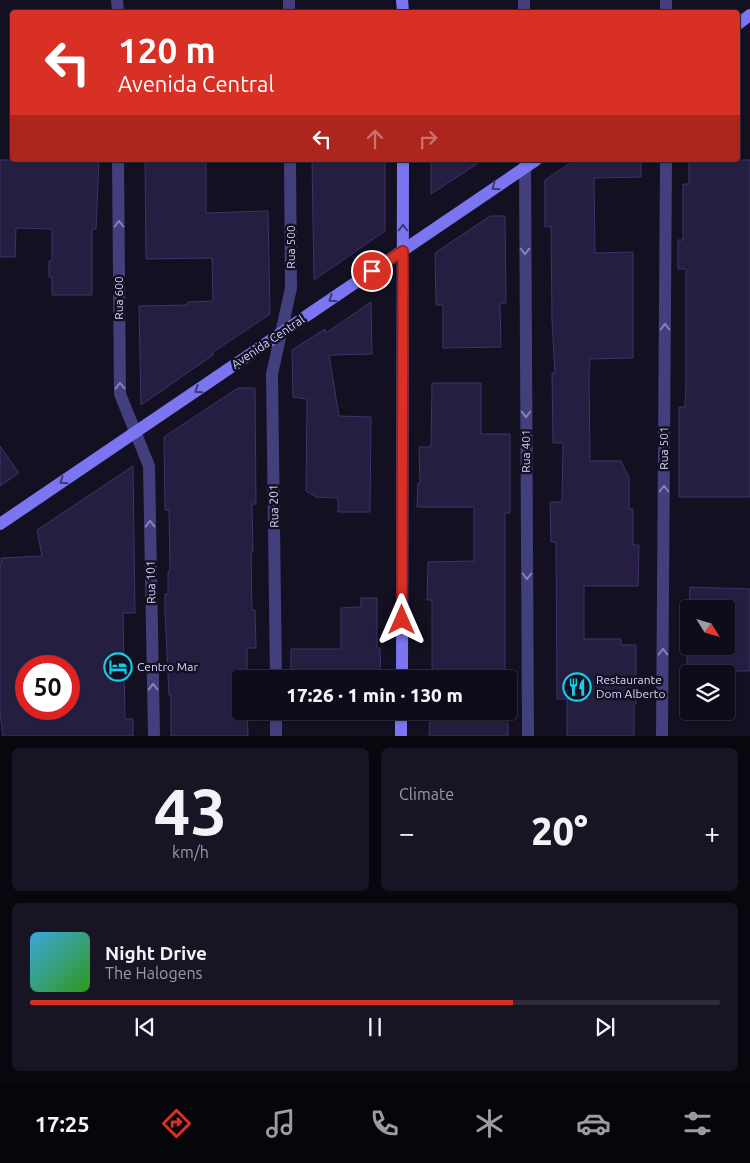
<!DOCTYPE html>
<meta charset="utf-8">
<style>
:root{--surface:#0e0c1a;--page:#171523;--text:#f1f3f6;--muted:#9b9ba2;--line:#2e2c39;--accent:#d93025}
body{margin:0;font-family:Ubuntu,sans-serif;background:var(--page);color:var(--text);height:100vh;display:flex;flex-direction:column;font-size:19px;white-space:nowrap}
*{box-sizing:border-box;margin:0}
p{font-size:16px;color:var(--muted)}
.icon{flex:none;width:28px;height:28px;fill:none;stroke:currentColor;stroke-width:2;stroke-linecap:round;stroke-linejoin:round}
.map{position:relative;height:736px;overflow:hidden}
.sheet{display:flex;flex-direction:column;gap:12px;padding:12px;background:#08070e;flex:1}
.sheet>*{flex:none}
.guide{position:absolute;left:10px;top:10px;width:730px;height:152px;border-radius:5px;box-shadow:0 1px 4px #0004,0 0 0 1px var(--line);background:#d93025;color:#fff;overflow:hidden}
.needle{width:32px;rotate:127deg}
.controls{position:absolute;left:680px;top:600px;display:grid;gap:10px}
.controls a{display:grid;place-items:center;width:55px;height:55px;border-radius:5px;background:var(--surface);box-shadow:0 1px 4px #0004,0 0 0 1px var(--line);font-size:25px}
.speed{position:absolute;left:15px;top:655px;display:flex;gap:10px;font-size:25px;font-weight:700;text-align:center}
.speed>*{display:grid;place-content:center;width:65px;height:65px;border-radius:50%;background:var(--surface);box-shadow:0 1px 4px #0004,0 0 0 1px var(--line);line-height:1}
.speed .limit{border:8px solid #d22;background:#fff;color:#111}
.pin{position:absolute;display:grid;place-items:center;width:42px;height:42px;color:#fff;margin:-21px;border:2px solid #fff;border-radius:50%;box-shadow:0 1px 5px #0007}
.me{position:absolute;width:55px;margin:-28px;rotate:0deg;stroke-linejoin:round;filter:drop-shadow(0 0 4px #0008)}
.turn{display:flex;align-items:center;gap:18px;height:105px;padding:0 25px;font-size:22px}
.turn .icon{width:65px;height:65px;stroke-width:2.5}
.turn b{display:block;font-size:35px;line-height:42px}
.lanes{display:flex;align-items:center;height:48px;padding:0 25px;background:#0003;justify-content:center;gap:25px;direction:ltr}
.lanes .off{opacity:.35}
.big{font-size:38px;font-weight:800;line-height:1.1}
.sheet .tile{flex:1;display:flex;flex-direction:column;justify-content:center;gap:8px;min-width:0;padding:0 18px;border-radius:8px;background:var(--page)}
.sheet .dial{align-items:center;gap:0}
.dial b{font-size:65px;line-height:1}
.song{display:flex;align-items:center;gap:15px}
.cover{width:60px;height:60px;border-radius:8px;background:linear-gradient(135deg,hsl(200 70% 55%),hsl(110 70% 35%))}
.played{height:5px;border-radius:2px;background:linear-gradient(90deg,var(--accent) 70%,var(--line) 70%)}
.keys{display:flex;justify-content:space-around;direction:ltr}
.heat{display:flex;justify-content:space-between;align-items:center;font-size:28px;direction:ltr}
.sheet .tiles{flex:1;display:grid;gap:12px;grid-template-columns:1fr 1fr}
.tile:last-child{grid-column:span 2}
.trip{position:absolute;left:232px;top:670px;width:285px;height:50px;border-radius:5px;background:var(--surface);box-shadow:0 1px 4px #0004,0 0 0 1px var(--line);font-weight:800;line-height:50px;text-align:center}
.dock{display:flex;height:80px;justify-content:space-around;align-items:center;background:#06050a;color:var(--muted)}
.dock .icon{width:35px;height:35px}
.dock .active{color:var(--accent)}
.dock b{font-size:22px;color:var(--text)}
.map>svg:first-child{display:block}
</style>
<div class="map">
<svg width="750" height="736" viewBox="0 0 750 736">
<rect width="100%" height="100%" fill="#131022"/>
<g fill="#261e41" stroke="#3f326a" fill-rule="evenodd">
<polygon points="0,160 99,160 96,229 92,229 92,295 52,295 52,277 49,277 49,261 52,261 52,229 16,228 15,257 0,257"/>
<polygon points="145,160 206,160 206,213 268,211 270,314 213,352 213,355 141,405 139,306 188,305 188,302 213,301 212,258 146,259"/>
<polygon points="312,160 385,160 385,231 314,280"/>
<polygon points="431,160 483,160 431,194"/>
<polygon points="575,160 641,160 641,177 594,178 595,253 633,252 633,358 590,359 589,376 590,461 621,461 629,478 629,509 633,509 633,545 639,545 638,586 584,586 584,639 621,639 621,645 636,645 636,704 634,704 634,736 567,736 567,699 557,699 556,542 551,542 550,502 562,502 563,443 553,443 552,373 555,373 552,321 551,226 545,227 545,180"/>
<polygon points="689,160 750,160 750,497 679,497 679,407 685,407 686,381 686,269 678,269 678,240 683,240 683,184 689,184"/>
<polygon points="490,216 505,216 506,303 500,303 501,347 443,348 443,305 436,305 435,253"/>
<polygon points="371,302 372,354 329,355 339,416 371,417 370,512 338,512 338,498 316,497 306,491 307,399 293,397 292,350 325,329 326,333"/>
<polygon points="432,383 481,383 481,434 510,434 510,513 505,513 505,679 432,679 432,600 427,600 428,562 474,561 474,507 417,507 418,483 420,483 419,447 431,447"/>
<polygon points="238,388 255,388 256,504 252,504 253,552 251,552 252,610 255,610 256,648 247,648 247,679 241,679 241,711 247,711 248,736 171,736 171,695 169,695 165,612 165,594 168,594 168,571 170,571 169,510 165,510 164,437"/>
<polygon points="0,446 19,473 0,486"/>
<path d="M 133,466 L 135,613 L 123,613 L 125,719 L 133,719 L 133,736 L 3,736 L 0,713 L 0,562 L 2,562 L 1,558 L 42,556 L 37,530 ZM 26,666 L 69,666 L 69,709 L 26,709 Z"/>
<polygon points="690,587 750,589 750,671 687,671 687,646 726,646 726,609 689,609"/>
<polygon points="361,598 377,598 377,648 380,648 381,679 291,679 291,649 341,649 341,608 361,607"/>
<polygon points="468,711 508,711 508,736 429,736 430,720 468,720"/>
</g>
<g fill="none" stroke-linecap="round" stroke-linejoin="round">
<g stroke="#433f7c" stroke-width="12">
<polyline points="117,0 118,12"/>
<polyline points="289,0 289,12"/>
<polyline points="524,0 524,12"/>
<polyline points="666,0 666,12"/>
<polyline points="118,160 120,394 149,466 154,736"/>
<polyline points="525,160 528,736"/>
<polyline points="276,679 272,374 291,288 290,160"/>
<polyline points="276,711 276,736"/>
<polyline points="662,736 666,160"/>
</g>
<g stroke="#7b75f2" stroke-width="12">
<polyline points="402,0 403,12"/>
<polyline points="738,24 750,15"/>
<polyline points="0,524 536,160"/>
<polyline points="402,679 403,160"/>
<polyline points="401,736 401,711"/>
</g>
</g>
<defs><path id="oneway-chevron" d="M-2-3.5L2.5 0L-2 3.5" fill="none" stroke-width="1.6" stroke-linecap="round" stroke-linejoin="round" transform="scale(1.25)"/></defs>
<g stroke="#3d3875">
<use href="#oneway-chevron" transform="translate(495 187) rotate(146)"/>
<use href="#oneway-chevron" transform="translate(403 228) rotate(-90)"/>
<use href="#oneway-chevron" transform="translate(332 299) rotate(146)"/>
<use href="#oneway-chevron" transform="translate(198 390) rotate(146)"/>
<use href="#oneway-chevron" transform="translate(63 481) rotate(146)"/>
</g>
<g stroke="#8782b5">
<use href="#oneway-chevron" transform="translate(119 224) rotate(-90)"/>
<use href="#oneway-chevron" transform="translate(525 251) rotate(90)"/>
<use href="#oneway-chevron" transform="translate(665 327) rotate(-90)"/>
<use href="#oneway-chevron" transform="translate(120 386) rotate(-92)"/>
<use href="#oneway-chevron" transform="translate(526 414) rotate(90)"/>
<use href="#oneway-chevron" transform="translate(664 489) rotate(-90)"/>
<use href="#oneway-chevron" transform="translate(150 524) rotate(-91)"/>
<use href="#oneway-chevron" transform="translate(527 576) rotate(90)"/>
<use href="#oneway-chevron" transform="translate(663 652) rotate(-90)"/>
<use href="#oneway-chevron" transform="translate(153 687) rotate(-91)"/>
</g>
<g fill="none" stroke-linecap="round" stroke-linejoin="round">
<g stroke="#8d1f18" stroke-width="12">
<polyline id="route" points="372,271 403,251 402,620"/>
</g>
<use href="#route" stroke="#d93025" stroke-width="9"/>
</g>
<defs>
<g id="hotel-ring" transform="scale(1.4375)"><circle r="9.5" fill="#131022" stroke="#16cce6" stroke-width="1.5"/><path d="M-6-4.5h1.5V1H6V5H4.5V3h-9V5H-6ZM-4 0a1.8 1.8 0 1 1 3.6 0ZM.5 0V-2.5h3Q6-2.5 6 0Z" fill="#16cce6"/></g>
<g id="restaurant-ring" transform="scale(1.4375)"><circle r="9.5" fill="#131022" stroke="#16cce6" stroke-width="1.5"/><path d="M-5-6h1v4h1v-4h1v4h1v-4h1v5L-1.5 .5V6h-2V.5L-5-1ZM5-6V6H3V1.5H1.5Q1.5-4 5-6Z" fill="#16cce6"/></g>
</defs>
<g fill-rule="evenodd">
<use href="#hotel-ring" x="118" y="667"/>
<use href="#restaurant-ring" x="577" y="687"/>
</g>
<g text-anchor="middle" stroke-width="5" stroke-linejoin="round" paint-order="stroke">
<g font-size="12" fill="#dad5fb" stroke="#131022">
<text transform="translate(291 247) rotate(-90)" y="4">Rua 500</text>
<text transform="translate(119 298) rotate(-90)" y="4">Rua 600</text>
<text transform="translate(268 342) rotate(-34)" y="4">Avenida Central</text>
<text transform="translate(664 448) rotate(-90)" y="4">Rua 501</text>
<text transform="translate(526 451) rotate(-90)" y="4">Rua 401</text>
<text transform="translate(274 506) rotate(-91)" y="4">Rua 201</text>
<text transform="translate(151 582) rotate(-91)" y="4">Rua 101</text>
</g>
<g font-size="12" fill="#dad5fb" stroke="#131022" text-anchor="start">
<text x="137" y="671">Centro Mar</text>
<text x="596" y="684">Restaurante<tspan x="596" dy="14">Dom Alberto</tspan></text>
</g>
</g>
</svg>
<div class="controls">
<a><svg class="needle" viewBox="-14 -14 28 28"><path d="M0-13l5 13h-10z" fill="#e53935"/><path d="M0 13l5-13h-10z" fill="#9b9ba2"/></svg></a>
<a><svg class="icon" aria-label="layers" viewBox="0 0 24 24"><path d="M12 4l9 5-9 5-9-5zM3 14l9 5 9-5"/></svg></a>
</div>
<div class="speed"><div class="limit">50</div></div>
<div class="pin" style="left:372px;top:271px;background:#d93025"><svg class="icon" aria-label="arrive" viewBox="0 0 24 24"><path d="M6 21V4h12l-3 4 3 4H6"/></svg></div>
<svg class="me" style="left:402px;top:620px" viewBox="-20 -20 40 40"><path d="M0-17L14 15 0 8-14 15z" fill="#d93025" stroke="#fff" stroke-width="4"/></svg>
<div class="trip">17:26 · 1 min · 130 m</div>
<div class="guide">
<div class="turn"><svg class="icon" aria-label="left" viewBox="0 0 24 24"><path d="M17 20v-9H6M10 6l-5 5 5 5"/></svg><div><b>120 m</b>Avenida Central</div></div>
<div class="lanes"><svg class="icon" aria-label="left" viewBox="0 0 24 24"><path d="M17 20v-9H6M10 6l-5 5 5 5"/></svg><svg class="icon off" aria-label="ahead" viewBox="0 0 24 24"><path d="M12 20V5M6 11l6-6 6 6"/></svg><svg class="icon off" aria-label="right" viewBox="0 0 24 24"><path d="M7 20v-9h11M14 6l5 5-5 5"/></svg></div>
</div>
</div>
<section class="sheet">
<div class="tiles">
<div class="tile dial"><b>43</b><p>km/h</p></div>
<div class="tile"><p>Climate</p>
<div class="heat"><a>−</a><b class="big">20°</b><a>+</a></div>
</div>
<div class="tile">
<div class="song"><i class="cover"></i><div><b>Night Drive</b><p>The Halogens</p></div></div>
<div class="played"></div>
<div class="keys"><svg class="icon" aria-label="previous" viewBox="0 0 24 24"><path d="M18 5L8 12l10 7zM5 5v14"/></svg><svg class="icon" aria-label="pause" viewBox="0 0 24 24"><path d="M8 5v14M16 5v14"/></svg><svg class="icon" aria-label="next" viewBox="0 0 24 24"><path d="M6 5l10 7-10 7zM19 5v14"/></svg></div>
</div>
</div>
</section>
<nav class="dock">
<b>17:25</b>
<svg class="icon active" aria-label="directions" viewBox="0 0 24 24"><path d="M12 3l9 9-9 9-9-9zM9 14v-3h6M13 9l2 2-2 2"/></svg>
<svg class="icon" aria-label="music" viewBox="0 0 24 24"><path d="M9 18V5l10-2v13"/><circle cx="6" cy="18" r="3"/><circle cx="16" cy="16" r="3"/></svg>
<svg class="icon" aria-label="phone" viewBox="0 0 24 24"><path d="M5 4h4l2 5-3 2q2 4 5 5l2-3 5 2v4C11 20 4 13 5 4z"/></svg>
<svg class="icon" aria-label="climate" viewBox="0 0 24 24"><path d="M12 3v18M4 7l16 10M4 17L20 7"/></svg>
<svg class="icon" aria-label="car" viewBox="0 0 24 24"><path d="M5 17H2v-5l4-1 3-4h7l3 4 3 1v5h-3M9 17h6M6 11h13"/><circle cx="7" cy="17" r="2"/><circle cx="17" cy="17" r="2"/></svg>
<svg class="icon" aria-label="filters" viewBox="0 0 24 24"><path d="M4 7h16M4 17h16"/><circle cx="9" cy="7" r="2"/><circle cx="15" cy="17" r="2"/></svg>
</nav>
